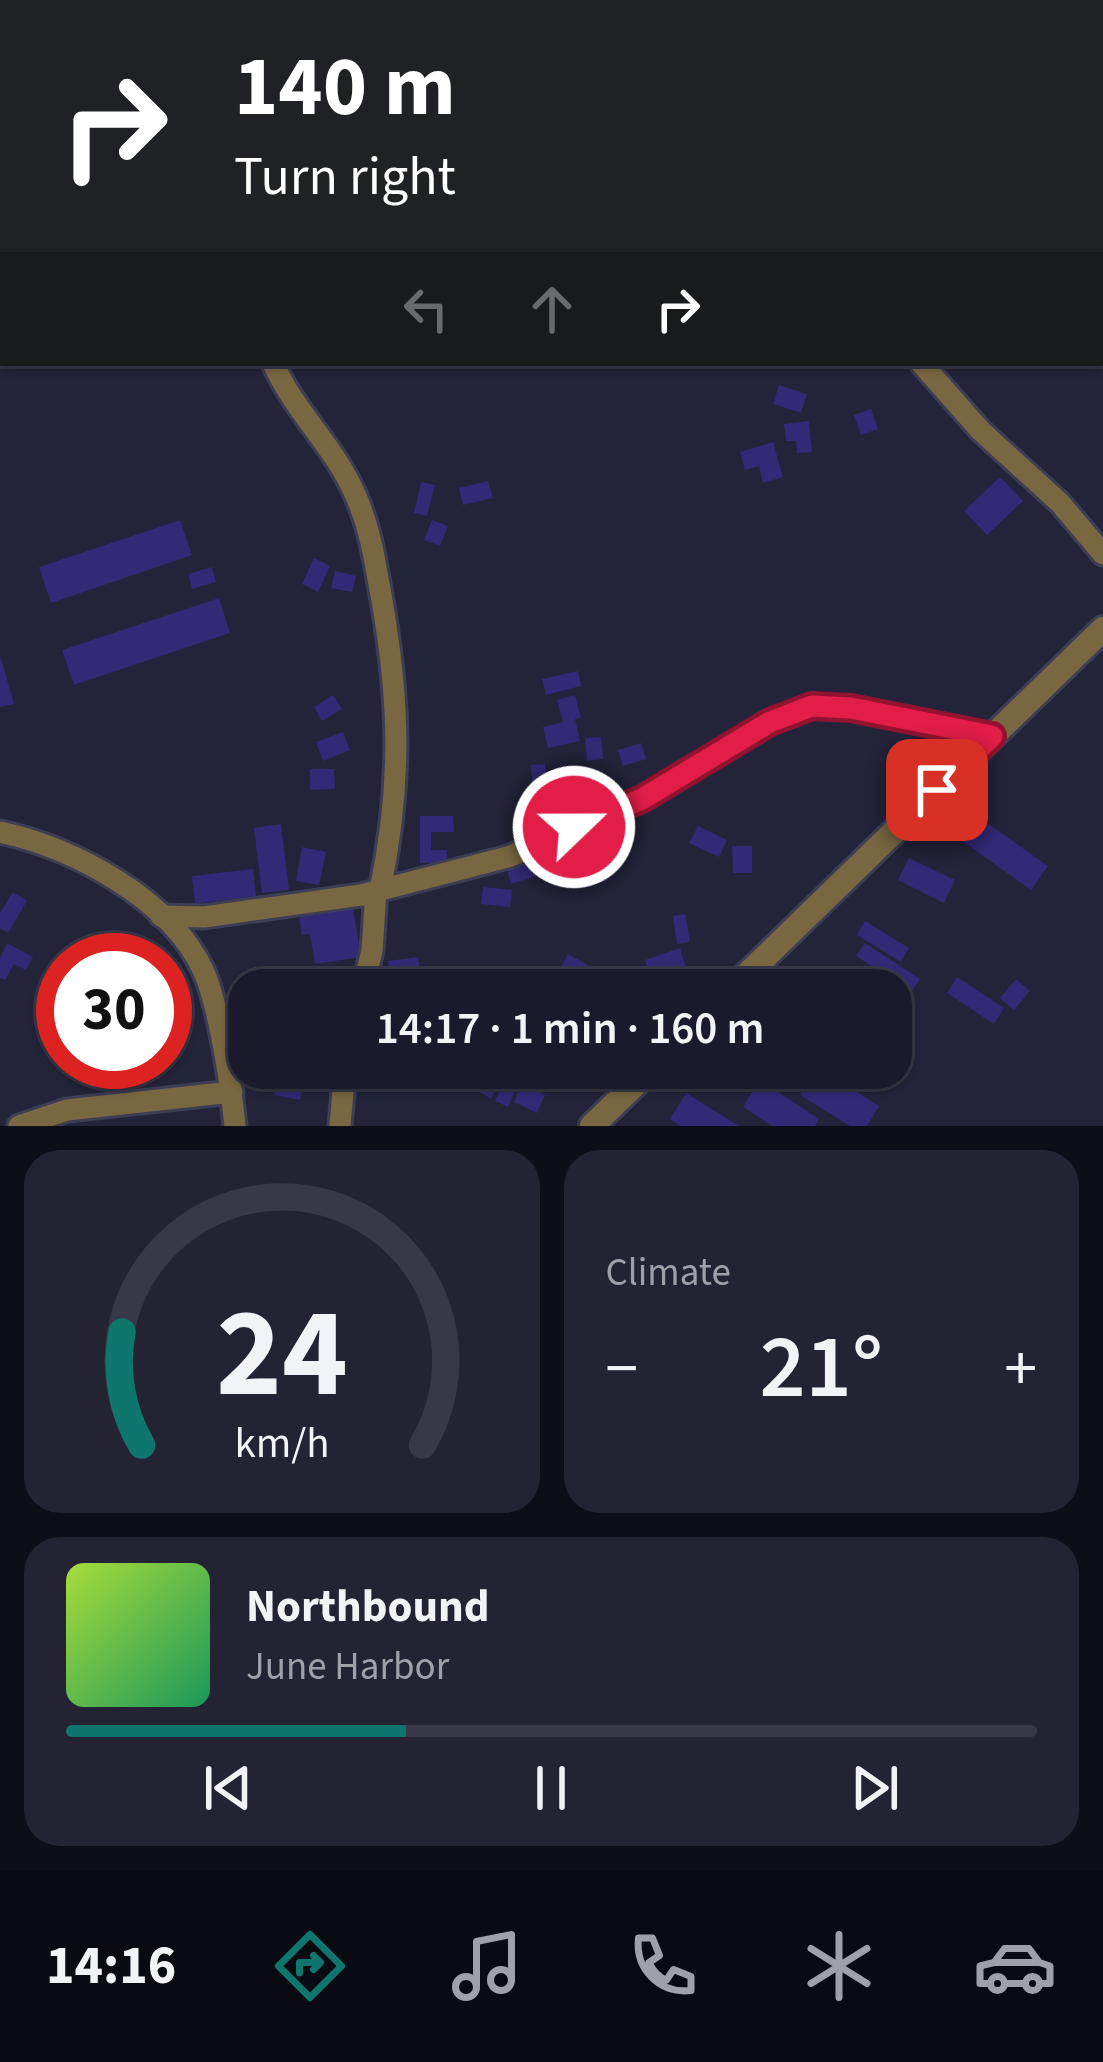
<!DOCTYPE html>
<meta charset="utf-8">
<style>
:root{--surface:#1a1a2c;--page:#232334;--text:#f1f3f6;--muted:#9fa1a9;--line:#383848;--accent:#0f766e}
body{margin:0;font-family:"Source Sans 3",sans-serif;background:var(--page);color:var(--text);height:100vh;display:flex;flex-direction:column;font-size:45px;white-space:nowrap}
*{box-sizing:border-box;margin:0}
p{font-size:39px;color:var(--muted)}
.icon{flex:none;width:66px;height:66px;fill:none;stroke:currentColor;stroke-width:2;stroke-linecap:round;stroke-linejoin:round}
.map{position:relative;height:1126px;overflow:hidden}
.details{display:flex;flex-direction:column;gap:24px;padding:24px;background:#0e0e18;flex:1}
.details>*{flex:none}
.top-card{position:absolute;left:0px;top:0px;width:1104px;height:366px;box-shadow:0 3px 9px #0004,0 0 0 3px var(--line);background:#202124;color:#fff;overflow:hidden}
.speed{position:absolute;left:36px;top:933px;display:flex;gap:24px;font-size:60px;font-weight:700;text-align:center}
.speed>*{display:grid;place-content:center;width:156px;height:156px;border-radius:50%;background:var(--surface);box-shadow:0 3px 9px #0004,0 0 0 3px var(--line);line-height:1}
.speed .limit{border:18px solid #d22;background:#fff;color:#111}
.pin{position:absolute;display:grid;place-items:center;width:102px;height:102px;color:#fff;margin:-51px;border-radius:24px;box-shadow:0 6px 18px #0006}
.me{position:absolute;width:132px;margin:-66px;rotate:68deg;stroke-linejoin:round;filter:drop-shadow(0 0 9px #0008)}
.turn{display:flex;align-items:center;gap:42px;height:252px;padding:0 36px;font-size:54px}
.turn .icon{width:156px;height:156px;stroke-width:2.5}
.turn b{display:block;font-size:84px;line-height:102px}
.lanes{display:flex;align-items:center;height:114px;padding:0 36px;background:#0003;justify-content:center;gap:60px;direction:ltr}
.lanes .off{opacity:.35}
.big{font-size:90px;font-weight:600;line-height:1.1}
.details .tile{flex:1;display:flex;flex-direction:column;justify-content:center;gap:18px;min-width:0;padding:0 42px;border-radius:36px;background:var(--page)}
.details .dial{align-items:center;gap:0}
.dial svg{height:312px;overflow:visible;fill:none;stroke:var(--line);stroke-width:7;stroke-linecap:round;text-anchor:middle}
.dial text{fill:var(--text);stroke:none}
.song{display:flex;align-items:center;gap:36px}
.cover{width:144px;height:144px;border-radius:18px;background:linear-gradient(135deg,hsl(80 70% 55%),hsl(150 70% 35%))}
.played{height:12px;border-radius:6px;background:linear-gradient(90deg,var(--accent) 35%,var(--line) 35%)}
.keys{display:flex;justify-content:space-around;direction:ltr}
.heat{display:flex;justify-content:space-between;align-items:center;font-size:66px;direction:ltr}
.details .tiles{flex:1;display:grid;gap:24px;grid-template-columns:1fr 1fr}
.tile:last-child{grid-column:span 2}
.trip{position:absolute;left:228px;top:969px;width:684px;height:120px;border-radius:36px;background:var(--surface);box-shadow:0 3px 9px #0004,0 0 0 3px var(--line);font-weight:600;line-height:120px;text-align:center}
.tab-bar{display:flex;height:192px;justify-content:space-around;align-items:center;background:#0a0a12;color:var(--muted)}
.tab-bar .icon{width:84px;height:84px}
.tab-bar .active{color:var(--accent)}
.tab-bar b{font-size:54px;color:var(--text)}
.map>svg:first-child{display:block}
</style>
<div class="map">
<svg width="1103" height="1126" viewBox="0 0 1103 1126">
<rect width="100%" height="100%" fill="#23233a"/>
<g fill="#332977">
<polygon points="779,385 807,394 801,413 773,404"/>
<polygon points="871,409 878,429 861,435 854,415"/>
<polygon points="809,421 812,452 797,453 796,441 786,441 784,424"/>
<polygon points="773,442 783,477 763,483 759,466 745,470 740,452"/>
<polygon points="1000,477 1023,501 987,535 964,511"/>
<polygon points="488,481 493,498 463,505 459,488"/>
<polygon points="421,482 435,485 427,516 414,513"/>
<polygon points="180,520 192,555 51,603 39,567"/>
<polygon points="432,520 448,526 440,546 424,540"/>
<polygon points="314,558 330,566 318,592 302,584"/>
<polygon points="212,567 216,582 192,589 188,574"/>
<polygon points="335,571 356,576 352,592 331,588"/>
<polygon points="219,598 230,633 74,685 62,650"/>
<polygon points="0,655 14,704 0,707"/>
<polygon points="578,671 581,686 546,695 542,679"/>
<polygon points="333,695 342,709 322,721 314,707"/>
<polygon points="575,695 581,718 575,719 580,741 548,748 543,727 563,722 557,700"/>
<polygon points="343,732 350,750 323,761 316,742"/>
<polygon points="601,737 603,759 587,761 585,738"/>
<polygon points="641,743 646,759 623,766 618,750"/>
<polygon points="545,764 548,809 534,810 531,765"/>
<polygon points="310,769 334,769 335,789 310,790"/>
<polygon points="970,811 1048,866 1031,890 954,835"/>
<polygon points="420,816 453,816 454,832 431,832 431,850 447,850 447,863 420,863"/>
<polygon points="281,824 289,890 262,893 254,828"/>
<polygon points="698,826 727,840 719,857 689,843"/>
<polygon points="555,837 581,850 573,866 548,854"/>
<polygon points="732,846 752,846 752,873 733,873"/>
<polygon points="302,847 326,852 319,885 296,881"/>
<polygon points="548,857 569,871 561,884 540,870"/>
<polygon points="534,858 540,875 511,884 506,866"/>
<polygon points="909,858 955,880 944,903 898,880"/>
<polygon points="253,869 256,896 195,904 192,876"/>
<polygon points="483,887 512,890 510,907 481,904"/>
<polygon points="13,892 27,901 8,933 0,928 0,913"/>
<polygon points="353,908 361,957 315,964 310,934 302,935 299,916"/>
<polygon points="685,914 690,942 677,944 673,916"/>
<polygon points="865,921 909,948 901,962 857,935"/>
<polygon points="7,943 33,957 26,970 14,964 5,980 0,978 0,958"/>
<polygon points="865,943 920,979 912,991 895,980 889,990 875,987 884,974 856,956"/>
<polygon points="680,948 686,968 651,979 645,960"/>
<polygon points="568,954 593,968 582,990 555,978"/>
<polygon points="418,957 423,990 407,990 405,979 391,981 388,961"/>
<polygon points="63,959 63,994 58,999 41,984"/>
<polygon points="957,977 1004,1008 994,1024 947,993"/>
<polygon points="1016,979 1030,991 1014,1010 1000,998"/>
<polygon points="490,1068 503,1072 491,1098 479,1092"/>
<polygon points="817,1068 867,1068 854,1090 879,1106 867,1126 850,1126 800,1095"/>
<polygon points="507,1074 520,1080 508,1107 495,1101"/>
<polygon points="278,1076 304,1081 300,1100 275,1095"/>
<polygon points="760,1080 819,1119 815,1126 772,1126 743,1107"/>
<polygon points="522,1084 545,1095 537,1113 514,1102"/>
<polygon points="686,1093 739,1126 681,1126 670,1119"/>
</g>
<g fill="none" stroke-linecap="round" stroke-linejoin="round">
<g stroke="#3d3e54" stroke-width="27">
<g id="minor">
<polyline points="750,0 752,3"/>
<polyline points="861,3 864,0"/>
<path d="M 273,363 C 294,411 334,446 355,494 C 367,521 372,545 377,573 C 399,687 404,775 380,890"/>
<polyline points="921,363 981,431 1060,503 1103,554"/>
<path d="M 0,832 C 74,848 170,899 203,970 C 219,1004 231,1087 235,1126"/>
<polyline points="161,916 204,917 361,895 508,857 642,799 771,721 812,706 851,708 992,736"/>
<polyline points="362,990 372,951 376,891"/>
<polyline points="19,1126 67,1110 232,1092"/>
<polyline points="340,1126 345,1068"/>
</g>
</g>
<g stroke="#3d3e54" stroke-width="30">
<g id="tertiary">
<polyline points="731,990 1103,629"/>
<polyline points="592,1126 652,1068"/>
</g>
</g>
<use href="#minor" stroke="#796742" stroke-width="21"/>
<use href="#tertiary" stroke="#796742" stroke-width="24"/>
</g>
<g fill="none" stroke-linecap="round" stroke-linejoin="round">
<g stroke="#92132f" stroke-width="30">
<polyline id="route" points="574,827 642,799 770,722 812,706 851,708 992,736 937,790"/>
</g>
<use href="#route" stroke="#e11d48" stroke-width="21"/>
</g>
</svg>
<div class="speed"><div class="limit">30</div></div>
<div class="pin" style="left:937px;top:790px;background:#d93025"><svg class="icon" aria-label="arrive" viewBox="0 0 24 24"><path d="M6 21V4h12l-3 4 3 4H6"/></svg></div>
<svg class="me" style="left:574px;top:827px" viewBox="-20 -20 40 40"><circle r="17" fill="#e11d48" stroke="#fff" stroke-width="3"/><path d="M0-11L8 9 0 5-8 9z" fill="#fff"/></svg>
<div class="trip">14:17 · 1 min · 160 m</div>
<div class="top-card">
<div class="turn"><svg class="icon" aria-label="right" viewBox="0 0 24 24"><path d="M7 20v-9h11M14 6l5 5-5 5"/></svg><div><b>140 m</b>Turn right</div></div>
<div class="lanes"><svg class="icon off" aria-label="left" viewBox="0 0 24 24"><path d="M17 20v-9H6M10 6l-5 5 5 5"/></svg><svg class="icon off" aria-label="ahead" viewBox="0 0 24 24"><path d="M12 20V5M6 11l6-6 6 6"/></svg><svg class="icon" aria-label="right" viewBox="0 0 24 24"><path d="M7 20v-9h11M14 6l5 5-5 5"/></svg></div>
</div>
</div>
<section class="details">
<div class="tiles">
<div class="tile dial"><svg viewBox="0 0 100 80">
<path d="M14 69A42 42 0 1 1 86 69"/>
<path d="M14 69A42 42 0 0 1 9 40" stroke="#0f766e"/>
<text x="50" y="56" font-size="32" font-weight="700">24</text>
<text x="50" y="72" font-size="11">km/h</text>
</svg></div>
<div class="tile"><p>Climate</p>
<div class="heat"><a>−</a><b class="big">21°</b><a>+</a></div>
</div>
<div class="tile">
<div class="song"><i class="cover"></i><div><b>Northbound</b><p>June Harbor</p></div></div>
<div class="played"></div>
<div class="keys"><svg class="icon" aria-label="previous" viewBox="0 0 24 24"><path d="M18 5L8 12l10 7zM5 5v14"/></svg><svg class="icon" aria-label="pause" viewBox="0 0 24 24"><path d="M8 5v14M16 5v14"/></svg><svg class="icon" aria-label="next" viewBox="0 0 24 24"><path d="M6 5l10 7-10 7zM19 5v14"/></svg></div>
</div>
</div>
</section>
<nav class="tab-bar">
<b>14:16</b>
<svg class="icon active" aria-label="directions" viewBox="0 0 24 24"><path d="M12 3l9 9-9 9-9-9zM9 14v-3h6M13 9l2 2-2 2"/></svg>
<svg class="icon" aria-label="music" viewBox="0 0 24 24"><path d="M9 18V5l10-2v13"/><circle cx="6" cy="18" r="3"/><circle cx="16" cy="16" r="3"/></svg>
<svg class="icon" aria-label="phone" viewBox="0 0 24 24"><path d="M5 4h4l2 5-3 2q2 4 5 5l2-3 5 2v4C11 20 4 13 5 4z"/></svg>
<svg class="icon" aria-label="climate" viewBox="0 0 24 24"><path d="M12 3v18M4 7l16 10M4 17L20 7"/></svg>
<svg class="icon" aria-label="car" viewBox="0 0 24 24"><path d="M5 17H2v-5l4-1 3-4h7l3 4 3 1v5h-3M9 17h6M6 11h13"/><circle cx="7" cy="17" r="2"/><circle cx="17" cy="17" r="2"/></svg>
</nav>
